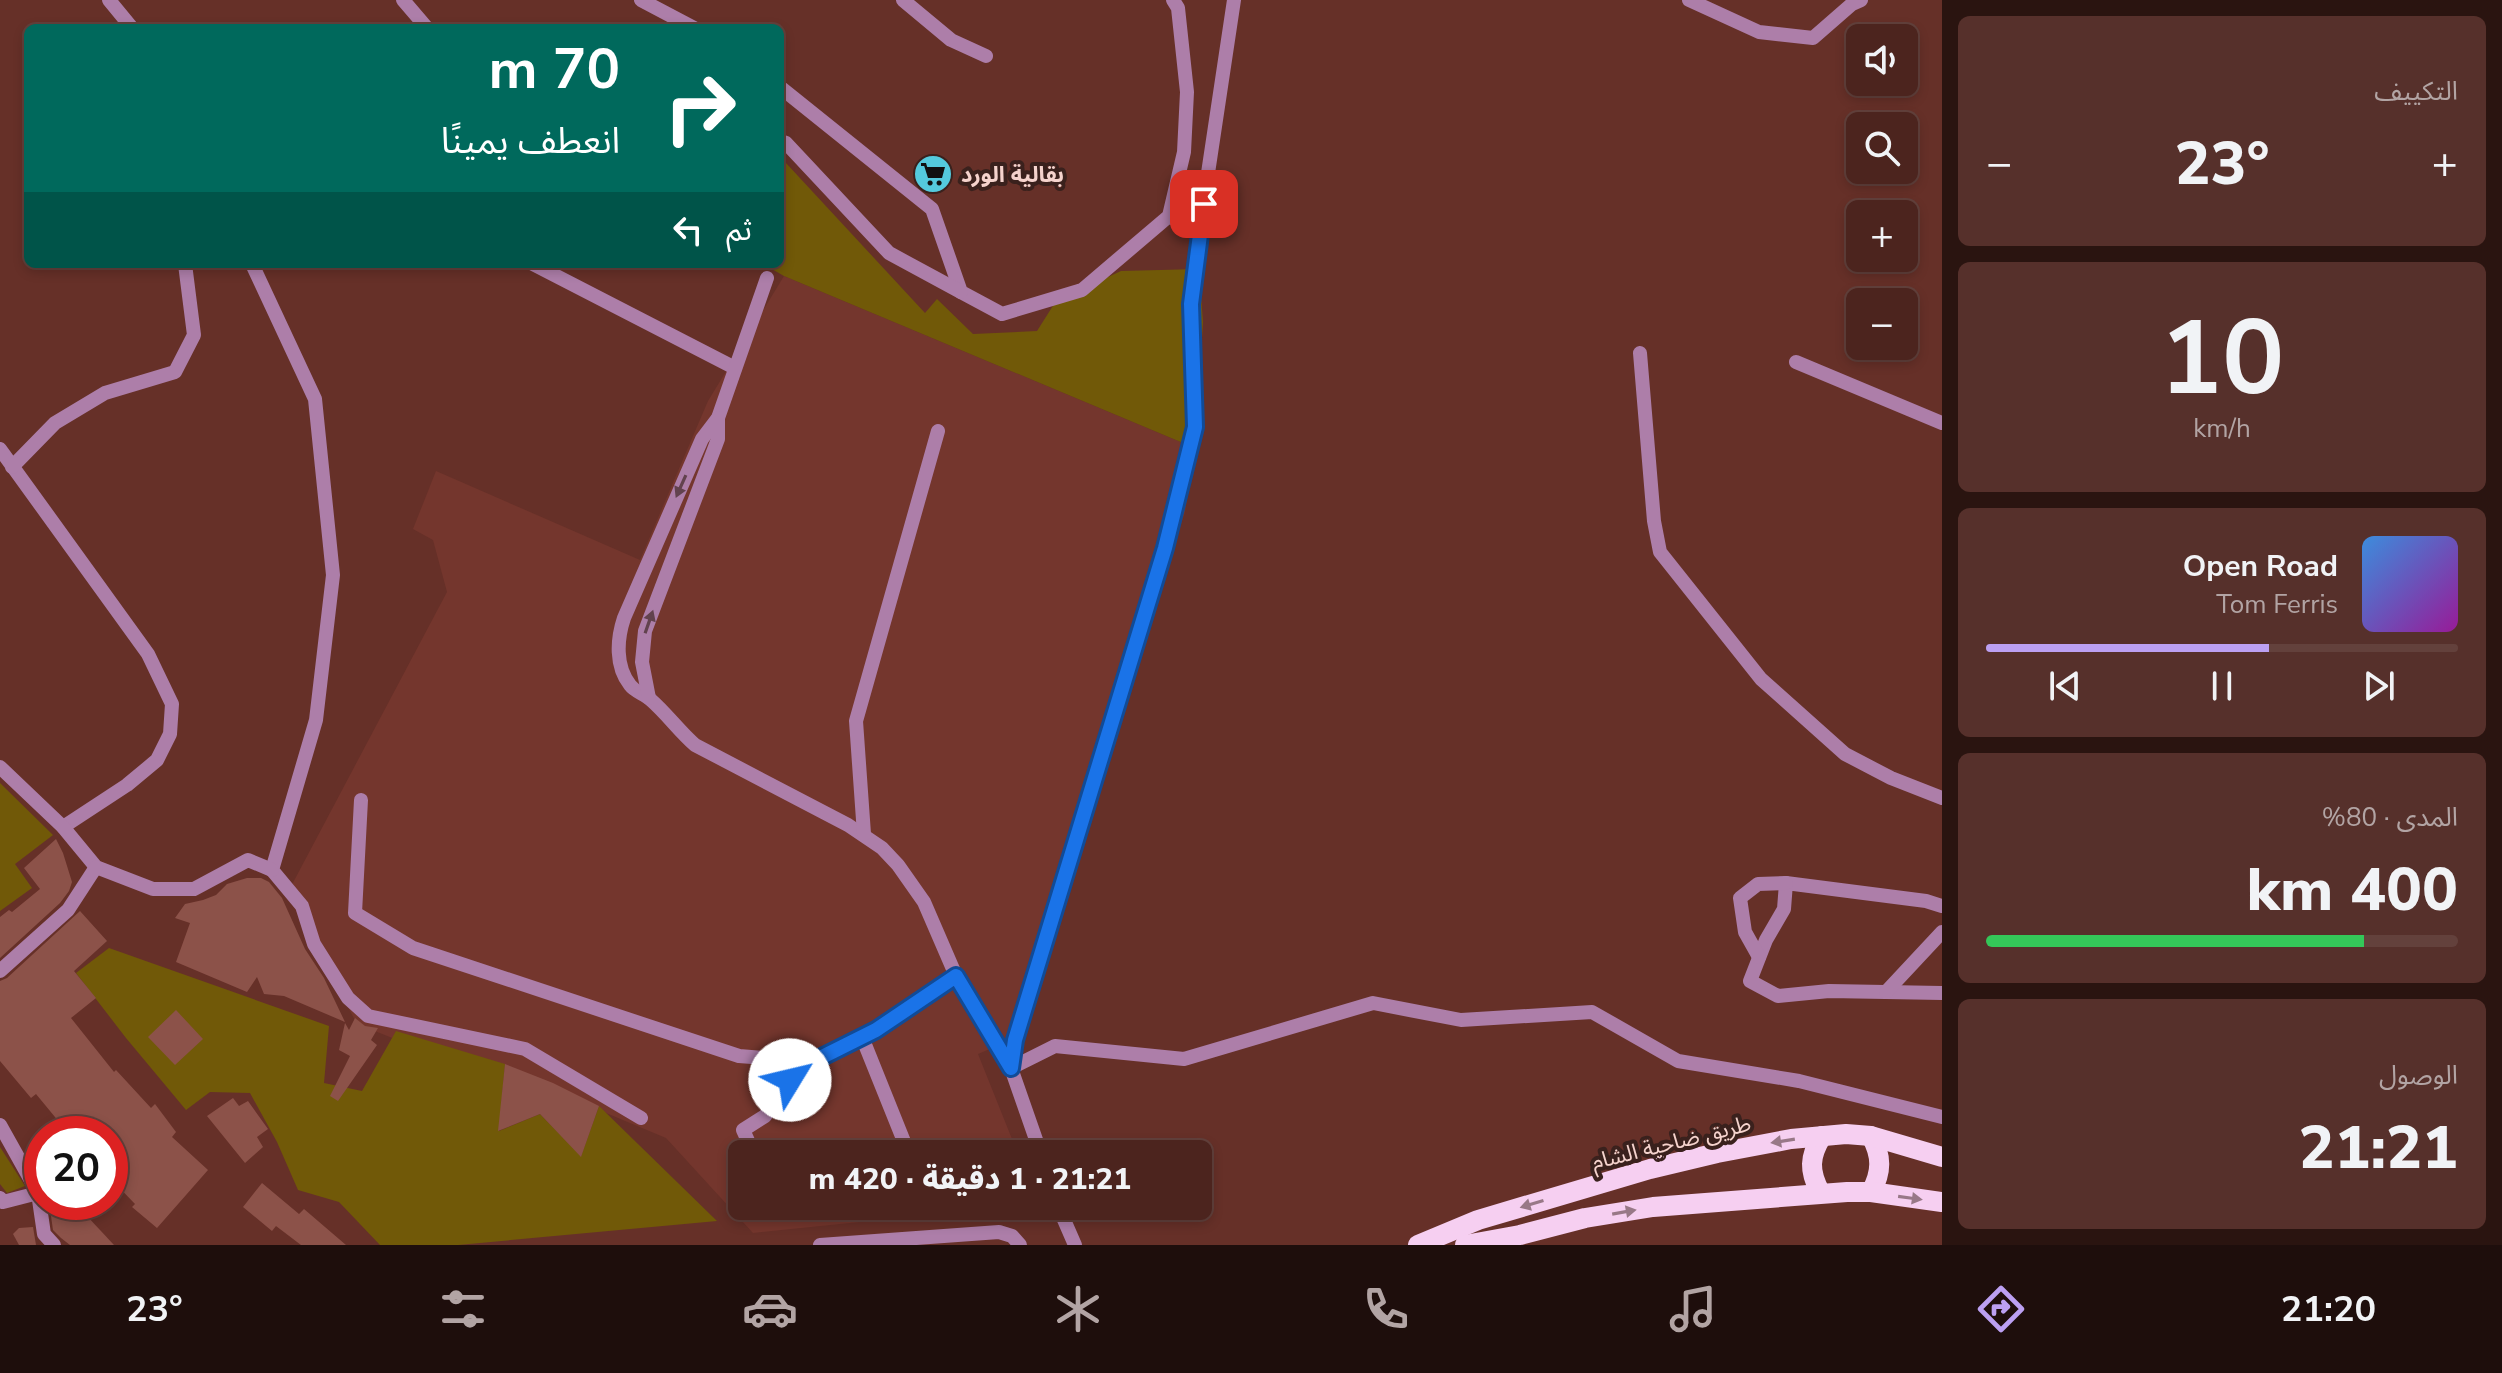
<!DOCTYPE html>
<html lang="ar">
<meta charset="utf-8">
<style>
:root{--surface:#4c241e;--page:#56302b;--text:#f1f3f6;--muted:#b2a4a4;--line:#63413c;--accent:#bca0f2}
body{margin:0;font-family:"Nunito Sans","Noto Sans Arabic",sans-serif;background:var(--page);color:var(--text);direction:rtl;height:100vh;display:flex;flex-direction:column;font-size:30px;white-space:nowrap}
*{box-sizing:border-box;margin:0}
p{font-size:26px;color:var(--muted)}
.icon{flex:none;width:44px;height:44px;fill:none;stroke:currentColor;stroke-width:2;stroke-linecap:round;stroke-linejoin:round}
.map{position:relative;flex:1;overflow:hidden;direction:ltr}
.sheet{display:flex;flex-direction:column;gap:16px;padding:16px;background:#2a1410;width:560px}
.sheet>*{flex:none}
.top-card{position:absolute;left:24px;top:24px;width:760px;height:244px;border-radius:12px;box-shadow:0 4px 12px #0003,0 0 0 2px var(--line);direction:rtl;background:#00695c;color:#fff;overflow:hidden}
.fabs{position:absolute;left:1846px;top:24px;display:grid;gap:16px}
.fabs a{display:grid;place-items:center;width:72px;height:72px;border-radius:12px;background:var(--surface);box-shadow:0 4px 12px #0003,0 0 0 2px var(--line);font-size:40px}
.speed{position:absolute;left:24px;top:1116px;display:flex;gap:16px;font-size:40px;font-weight:700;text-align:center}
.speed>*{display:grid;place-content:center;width:104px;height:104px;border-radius:50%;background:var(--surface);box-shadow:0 4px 12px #0003,0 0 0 2px var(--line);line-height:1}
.speed .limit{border:12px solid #d22;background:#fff;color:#111}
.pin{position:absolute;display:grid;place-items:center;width:68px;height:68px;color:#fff;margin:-34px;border-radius:16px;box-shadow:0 4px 12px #0006}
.me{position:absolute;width:88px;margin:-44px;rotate:54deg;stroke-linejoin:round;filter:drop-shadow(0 0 6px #0008)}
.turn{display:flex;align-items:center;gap:28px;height:168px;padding:0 32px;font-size:36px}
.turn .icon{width:104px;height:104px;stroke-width:2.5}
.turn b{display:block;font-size:56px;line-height:68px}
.then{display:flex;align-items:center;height:76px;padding:0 32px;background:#0003;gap:16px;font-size:30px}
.big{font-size:60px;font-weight:800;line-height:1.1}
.sheet .widget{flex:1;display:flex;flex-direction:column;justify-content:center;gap:12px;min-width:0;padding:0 28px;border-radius:12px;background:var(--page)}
.sheet .dial{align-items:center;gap:0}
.dial b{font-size:104px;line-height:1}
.song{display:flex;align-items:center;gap:24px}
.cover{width:96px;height:96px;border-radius:12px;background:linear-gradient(135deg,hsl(210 70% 55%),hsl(300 70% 35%))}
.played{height:8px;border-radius:4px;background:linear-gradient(90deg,var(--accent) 60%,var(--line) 60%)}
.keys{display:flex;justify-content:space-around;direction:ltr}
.heat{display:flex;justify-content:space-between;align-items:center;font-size:44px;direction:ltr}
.charge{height:12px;border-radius:6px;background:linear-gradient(90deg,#34c759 80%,var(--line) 0)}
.trip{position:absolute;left:728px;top:1140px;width:484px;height:80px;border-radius:12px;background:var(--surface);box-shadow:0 4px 12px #0003,0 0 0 2px var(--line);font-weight:800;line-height:80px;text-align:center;direction:rtl}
.tab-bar{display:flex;height:128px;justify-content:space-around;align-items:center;background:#1e0e0c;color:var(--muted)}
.tab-bar .icon{width:56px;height:56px}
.tab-bar .selected{color:var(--accent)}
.tab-bar b{font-size:36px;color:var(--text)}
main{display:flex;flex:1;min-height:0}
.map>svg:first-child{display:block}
</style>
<main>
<section class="sheet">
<div class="widget"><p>التكييف</p>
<div class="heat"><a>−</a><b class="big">23°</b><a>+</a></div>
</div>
<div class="widget dial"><b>10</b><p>km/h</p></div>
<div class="widget">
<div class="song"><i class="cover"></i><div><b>Open Road</b><p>Tom Ferris</p></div></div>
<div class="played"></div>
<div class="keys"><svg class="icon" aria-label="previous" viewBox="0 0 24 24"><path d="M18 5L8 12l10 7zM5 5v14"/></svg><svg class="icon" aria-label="pause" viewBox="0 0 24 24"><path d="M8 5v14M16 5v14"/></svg><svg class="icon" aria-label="next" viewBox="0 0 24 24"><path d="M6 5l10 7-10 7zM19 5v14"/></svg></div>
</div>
<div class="widget"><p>المدى · 80%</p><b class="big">400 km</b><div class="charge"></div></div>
<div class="widget"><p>الوصول</p><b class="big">21:21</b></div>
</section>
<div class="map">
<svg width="1942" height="1245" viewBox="0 0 1942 1245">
<rect width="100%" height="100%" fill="#663028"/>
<polygon fill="#74362d" points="784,276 1195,448 1185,512 1016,1038 978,1054 1018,1154 742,1154 742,1206 1016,1206 753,1233 666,1138 508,1072 400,1041 357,1024 287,894 447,592 433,540 413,529 436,471 640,560 708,401"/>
<g fill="#715908">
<polygon points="786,163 925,313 937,299 973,334 1037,331 1056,301 1121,271 1199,269 1203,322 1195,448 784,276 763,264 780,264 780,173"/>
<polygon points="0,783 53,835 15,864 32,888 0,911"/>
<polygon points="109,948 329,1026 324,1083 362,1091 396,1031 505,1064 499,1131 540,1114 581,1156 599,1106 717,1221 458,1245 380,1245 339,1202 298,1190 277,1142 250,1093 210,1092 186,1110 126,1038 76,973"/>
<polygon points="0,1147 25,1186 7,1193 0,1184"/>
</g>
<g fill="#8c5249">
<polygon points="56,839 63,853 72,882 69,891 60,903 0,958 0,917 9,910 12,912 40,889 24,868"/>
<polygon points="247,878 261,878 269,882 282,898 305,949 324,978 345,1022 284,996 264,994 257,977 247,992 176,962 190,923 175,918 185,904 203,900 216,895 227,884"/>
<polygon points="80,911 107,941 74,971 96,998 71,1018 114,1072 116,1070 151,1108 155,1104 176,1132 172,1137 208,1170 157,1228 132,1207 135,1204 110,1178 110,1134 69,1134 36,1094 31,1098 0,1061 0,981 7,978"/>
<polygon points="176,1010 203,1039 175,1065 148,1037"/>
<polygon points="355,1018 365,1026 378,1028 371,1040 377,1045 338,1101 330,1096 350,1056 339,1050 345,1023 349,1030"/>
<polygon points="505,1064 553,1083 599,1106 581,1157 540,1114 498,1131"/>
<polygon points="233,1098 239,1106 248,1101 268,1129 257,1137 263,1147 245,1163 207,1116"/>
<polygon points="262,1183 299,1214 304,1209 346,1245 301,1245 276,1226 272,1231 243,1207"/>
<polygon points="67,1203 74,1204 86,1215 114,1245 70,1245 61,1238 53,1230 51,1216 54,1209"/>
<polygon points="33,1227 36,1245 19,1245 13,1234 19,1228"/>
</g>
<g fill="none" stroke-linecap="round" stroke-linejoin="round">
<g stroke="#ad7ea9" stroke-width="14">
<polyline points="109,0 132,28"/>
<polyline points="403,0 427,28"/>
<polyline points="641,0 694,28"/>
<polyline points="903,0 951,40 986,56"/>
<polyline points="1689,0 1759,32 1813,38 1852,4 1861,0"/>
<polyline points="780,87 932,209 961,292 1002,314 1082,290 1169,216 1184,152 1187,92 1178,8 1173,0"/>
<polyline points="780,141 786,143 889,253 961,292"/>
<polyline points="1169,216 1199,233"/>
<polyline points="252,264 315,399 333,575 316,720 272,870 302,906 314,944 348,998 368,1016 525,1049 641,1118"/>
<polyline points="533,264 735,368"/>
<path d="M 767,278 L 718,418 L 702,439 L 624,618 C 617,639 615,666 630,685 C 635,692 645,694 651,700 C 667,714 679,731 695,745 L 848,825 L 882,848 L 898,865 L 924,902 L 956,976 L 1011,1068 L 1055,1046 L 1184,1059 L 1373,1003 L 1461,1020 L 1592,1012 L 1678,1061 L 1799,1081 L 1942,1117"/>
<polyline points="1640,353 1654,521 1660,552 1761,679 1845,754 1891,778 1942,798"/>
<polyline points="1796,362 1942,423"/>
<polyline points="0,449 148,654 172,704 170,734 157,760 127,785 63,827"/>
<polyline points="12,467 55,423 105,393 175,372 194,335 185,264"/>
<polyline points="649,698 642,662 645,631 718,439 718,418"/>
<polyline points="0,767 63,827 96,867 153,889 194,889 248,860 272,870"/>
<polyline points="361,800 355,913 413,948 739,1056 812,1062 876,1030 956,976"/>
<polyline points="864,834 856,721 938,431"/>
<polyline points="1942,906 1926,901 1786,883 1784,909 1766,940 1750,981 1778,996 1829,991 1942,993"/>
<polyline points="1759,957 1745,932 1740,898 1758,884 1786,883"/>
<polyline points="0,971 68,910 96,867"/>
<polyline points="1886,992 1942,932"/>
<polyline points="862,1037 909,1154"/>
<polyline points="0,1125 38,1193 44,1234 54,1245"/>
<polyline points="754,1154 743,1130 765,1116 802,1061"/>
<polyline points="1041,1154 1011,1068 1015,1040 1165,548 1195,427 1191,304 1199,233 1234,0"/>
<polyline points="0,1198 3,1202 38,1193"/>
<polyline points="776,1206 777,1207"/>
<polyline points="1058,1206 1075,1245"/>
<polyline points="820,1245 999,1232 1012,1236 1020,1245"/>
</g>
<g stroke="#f6cff1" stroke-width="20">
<path d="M 1871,1136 C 1882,1156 1882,1172 1871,1192"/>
<path d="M 1820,1192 C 1809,1171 1809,1157 1822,1136"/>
<polyline points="1418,1245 1478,1220 1650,1169 1717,1153 1791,1139 1846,1134 1871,1136 1942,1157"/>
<polyline points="1465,1245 1520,1235 1585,1218 1653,1207 1847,1192 1871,1192 1942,1202"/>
</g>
</g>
<defs><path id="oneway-solid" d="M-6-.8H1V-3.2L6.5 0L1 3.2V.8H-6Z" transform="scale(2)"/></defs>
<g fill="#62424e">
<use href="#oneway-solid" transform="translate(681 486) rotate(114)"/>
<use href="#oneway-solid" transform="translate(649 622) rotate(-71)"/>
</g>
<g fill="#987887">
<use href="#oneway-solid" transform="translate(1783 1141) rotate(171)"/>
<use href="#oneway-solid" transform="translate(1910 1198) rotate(8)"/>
<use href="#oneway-solid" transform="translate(1532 1204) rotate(163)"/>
<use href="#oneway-solid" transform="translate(1624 1212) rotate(-10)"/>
</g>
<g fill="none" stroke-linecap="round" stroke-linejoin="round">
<g stroke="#114b97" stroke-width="20">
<polyline id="route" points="790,1080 802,1061 812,1062 876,1030 956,976 1011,1068 1015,1040 1165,548 1195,427 1191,304 1204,204"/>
</g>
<use href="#route" stroke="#1a73e8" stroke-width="14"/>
</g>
<defs>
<g id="supermarket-disc" transform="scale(2)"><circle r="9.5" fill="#54cadd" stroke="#3a211d"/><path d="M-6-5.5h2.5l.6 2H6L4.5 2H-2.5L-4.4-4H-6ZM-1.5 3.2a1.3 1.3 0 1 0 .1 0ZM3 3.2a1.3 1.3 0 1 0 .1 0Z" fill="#111"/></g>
</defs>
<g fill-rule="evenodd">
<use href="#supermarket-disc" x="933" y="174"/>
</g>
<g text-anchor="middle" stroke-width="8" stroke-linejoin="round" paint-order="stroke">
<g font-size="22" font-weight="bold" fill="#f5d3cd" stroke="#3a211d" text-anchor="start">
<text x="961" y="182">بقالية الورد</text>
</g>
<g font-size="22" fill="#f5d3cd" stroke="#3a211d">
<text transform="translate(1671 1142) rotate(-14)" y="8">طريق ضاحية الشام</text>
</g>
</g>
</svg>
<div class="fabs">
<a><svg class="icon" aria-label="sound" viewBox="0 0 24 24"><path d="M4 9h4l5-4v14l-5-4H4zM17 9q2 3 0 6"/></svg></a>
<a><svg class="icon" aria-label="search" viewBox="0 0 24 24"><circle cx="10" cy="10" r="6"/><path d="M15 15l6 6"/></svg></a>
<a>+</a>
<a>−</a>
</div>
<div class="speed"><div class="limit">20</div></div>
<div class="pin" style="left:1204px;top:204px;background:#d93025"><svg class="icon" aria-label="arrive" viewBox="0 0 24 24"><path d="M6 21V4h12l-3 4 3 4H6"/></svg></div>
<svg class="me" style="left:790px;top:1080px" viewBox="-20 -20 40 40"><circle r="19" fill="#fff"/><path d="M0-13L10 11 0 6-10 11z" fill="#1a73e8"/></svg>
<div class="trip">21:21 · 1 دقيقة · 420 m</div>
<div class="top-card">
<div class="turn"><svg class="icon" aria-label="right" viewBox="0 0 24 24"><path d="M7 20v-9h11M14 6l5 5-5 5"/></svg><div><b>70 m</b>انعطف يمينًا</div></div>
<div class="then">ثم<svg class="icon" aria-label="left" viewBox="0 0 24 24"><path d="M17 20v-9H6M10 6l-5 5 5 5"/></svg></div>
</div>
</div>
</main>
<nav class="tab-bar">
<b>21:20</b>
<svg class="icon selected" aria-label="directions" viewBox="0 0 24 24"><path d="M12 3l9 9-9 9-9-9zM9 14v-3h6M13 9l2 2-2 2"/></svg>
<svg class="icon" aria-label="music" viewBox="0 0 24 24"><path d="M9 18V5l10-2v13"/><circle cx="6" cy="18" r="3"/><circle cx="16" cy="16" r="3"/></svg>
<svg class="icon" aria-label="phone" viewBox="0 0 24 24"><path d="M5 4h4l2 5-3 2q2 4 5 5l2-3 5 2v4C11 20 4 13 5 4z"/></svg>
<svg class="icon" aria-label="climate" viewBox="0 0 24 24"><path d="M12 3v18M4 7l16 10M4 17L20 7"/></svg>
<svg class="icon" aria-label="car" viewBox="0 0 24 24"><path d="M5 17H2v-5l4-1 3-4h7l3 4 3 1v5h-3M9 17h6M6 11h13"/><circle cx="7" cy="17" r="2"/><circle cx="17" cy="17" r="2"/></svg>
<svg class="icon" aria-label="filters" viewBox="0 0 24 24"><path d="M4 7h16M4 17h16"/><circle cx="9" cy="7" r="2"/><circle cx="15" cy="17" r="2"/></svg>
<b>23°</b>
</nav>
